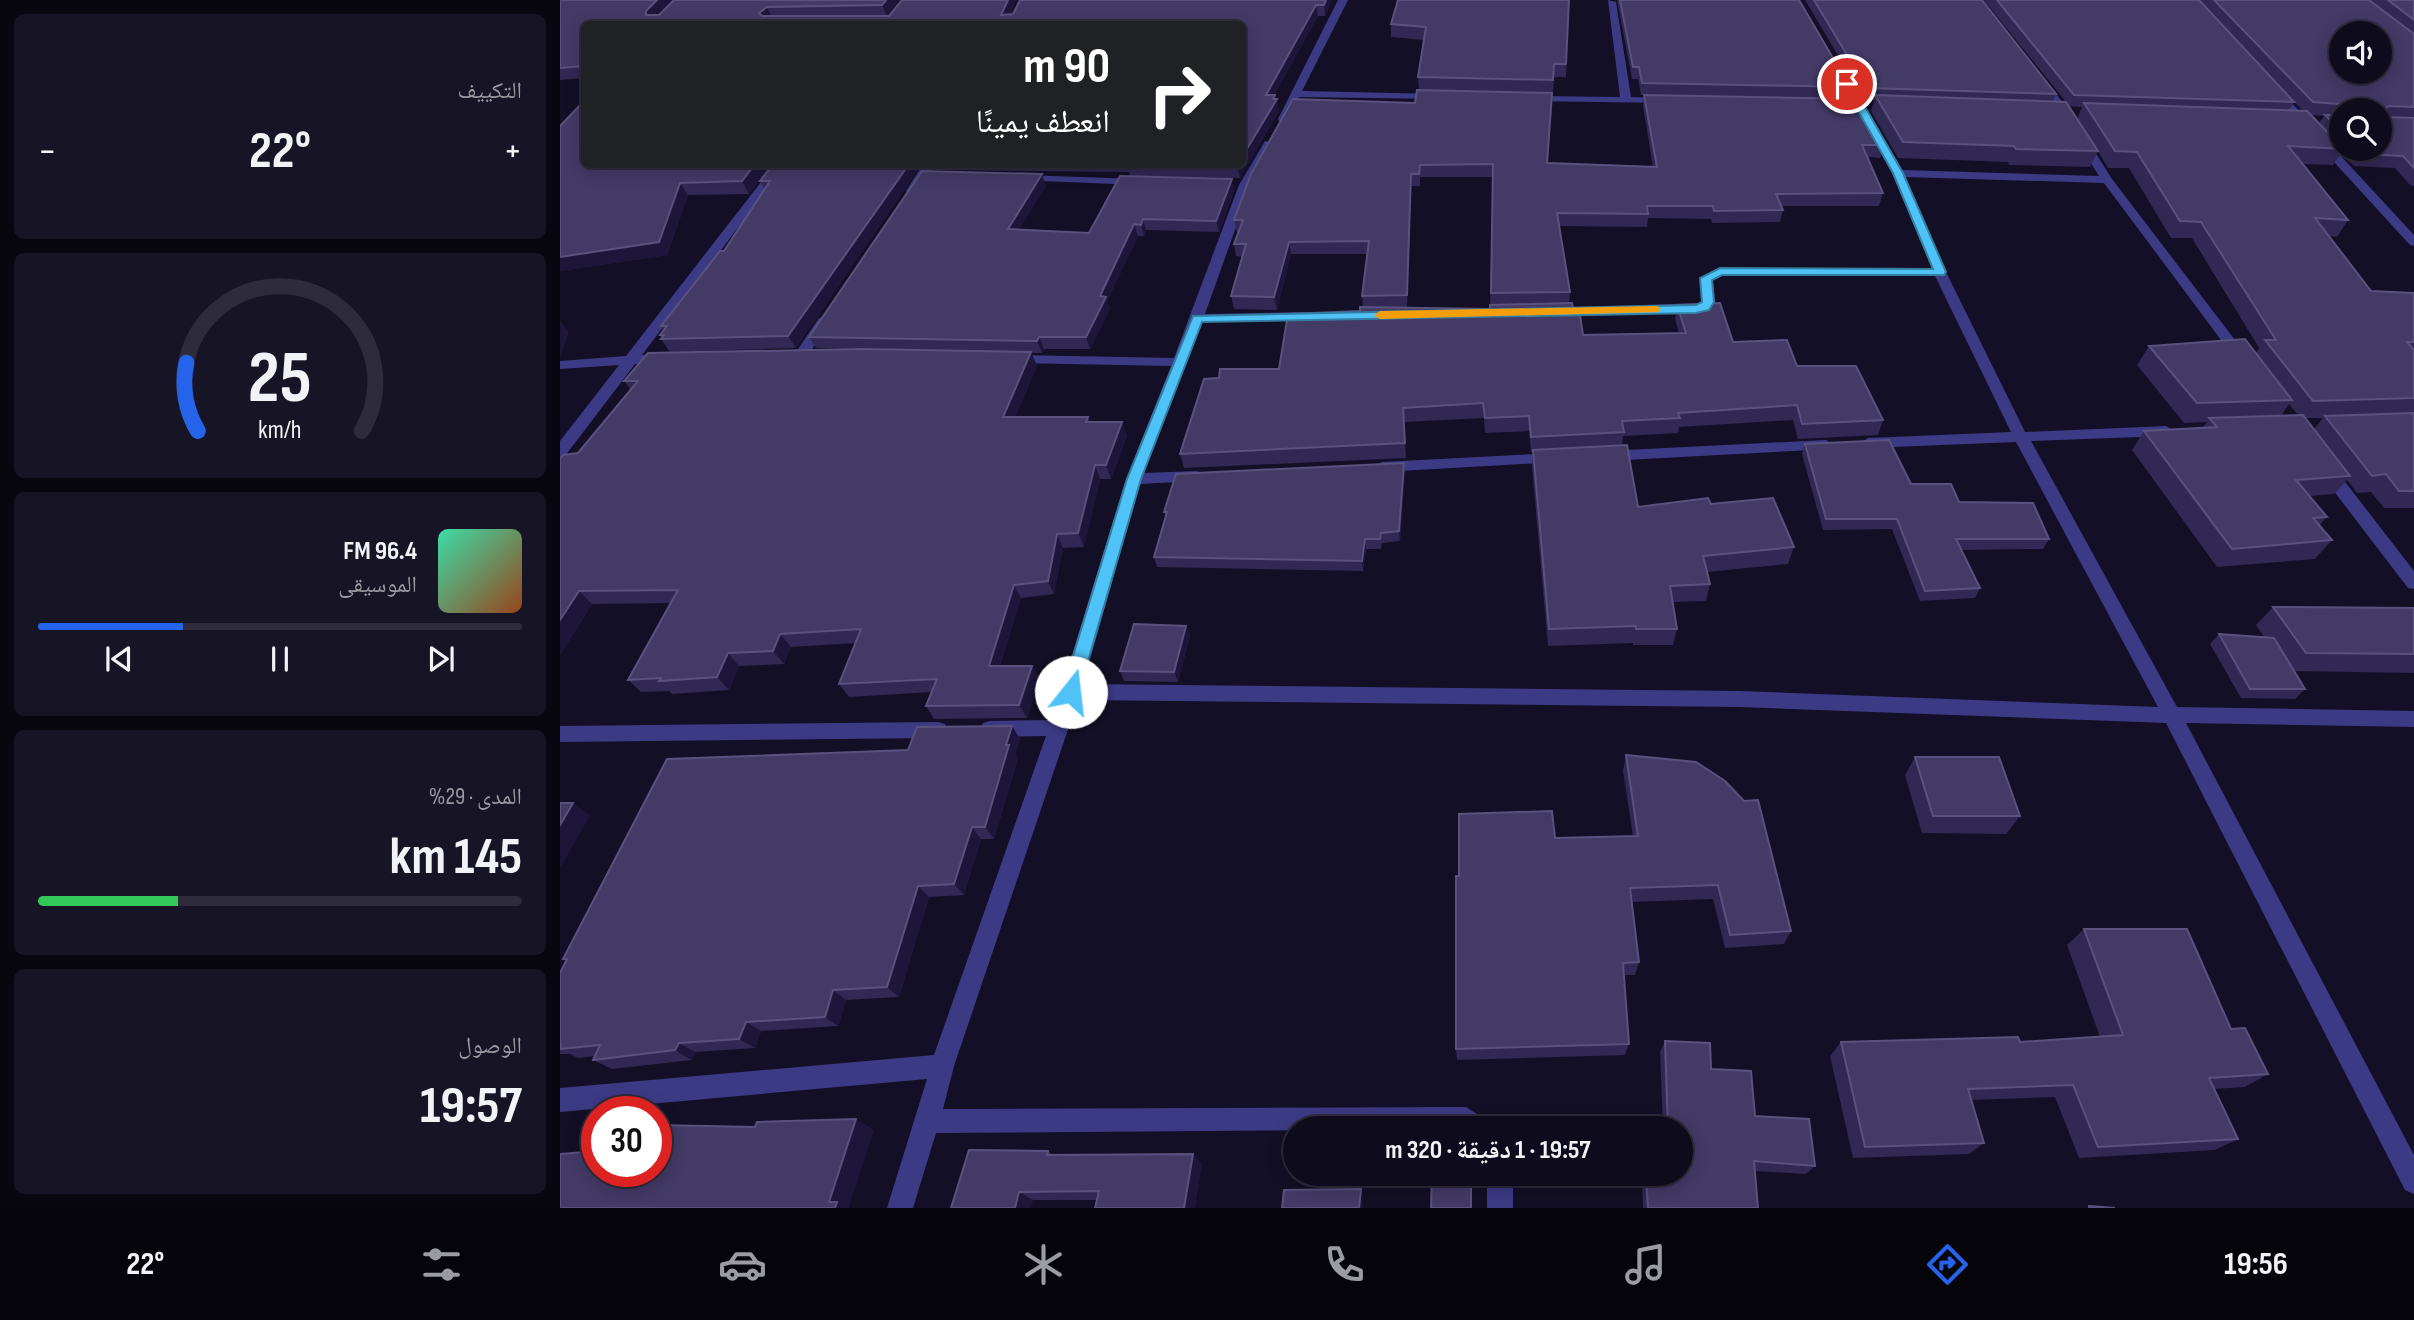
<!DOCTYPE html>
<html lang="ar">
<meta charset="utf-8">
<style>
:root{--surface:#0e0b1c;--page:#171425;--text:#f1f3f6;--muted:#9b9ba3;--line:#2e2b3b;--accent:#2563eb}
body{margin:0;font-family:"Sofia Sans Condensed","Noto Naskh Arabic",sans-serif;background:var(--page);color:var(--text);direction:rtl;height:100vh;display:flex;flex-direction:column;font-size:26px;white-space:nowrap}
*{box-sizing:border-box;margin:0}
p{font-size:23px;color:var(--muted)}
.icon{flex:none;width:38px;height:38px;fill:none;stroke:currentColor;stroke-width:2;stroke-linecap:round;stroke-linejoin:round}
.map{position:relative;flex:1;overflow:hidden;direction:ltr}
.panel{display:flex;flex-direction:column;gap:14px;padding:14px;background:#08060f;width:560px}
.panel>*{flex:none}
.banner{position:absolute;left:21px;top:21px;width:665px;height:147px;border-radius:10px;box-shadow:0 4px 18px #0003,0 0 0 2px var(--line);direction:rtl;background:#202124;color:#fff;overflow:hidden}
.buttons{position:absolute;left:1769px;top:21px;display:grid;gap:14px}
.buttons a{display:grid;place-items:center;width:63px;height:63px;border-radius:50%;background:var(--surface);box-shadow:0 4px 18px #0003,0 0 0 2px var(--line);font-size:35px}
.speed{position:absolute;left:21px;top:1096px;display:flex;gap:14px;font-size:35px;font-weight:700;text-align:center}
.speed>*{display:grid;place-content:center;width:91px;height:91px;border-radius:50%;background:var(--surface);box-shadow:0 4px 18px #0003,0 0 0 2px var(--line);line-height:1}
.speed .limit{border:10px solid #d22;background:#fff;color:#111}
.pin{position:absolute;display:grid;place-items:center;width:60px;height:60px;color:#fff;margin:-30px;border:4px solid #fff;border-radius:50%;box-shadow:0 2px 7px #0007}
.me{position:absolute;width:77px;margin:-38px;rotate:16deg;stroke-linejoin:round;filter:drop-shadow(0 0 5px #0008)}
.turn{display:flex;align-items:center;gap:24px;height:147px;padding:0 21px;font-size:32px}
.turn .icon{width:91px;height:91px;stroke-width:2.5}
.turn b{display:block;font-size:49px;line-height:60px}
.big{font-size:52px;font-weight:700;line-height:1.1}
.panel .tile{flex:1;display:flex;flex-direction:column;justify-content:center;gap:10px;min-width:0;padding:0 24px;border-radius:10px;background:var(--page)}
.panel .dial{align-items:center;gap:0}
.dial svg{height:182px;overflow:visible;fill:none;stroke:var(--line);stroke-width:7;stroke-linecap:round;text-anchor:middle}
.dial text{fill:var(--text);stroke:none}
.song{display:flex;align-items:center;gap:21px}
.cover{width:84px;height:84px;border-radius:10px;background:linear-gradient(135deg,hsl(160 70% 55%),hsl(20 70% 35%))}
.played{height:7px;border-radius:4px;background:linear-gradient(90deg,var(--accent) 30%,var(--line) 30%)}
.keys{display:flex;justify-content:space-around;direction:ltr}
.heat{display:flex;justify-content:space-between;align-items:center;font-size:38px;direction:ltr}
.charge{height:10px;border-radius:5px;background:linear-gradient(90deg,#34c759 29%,var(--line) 0)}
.trip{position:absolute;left:723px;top:1116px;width:410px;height:70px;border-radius:35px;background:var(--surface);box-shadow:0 4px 18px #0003,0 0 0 2px var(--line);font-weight:700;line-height:70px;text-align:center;direction:rtl}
.tabs{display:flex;height:112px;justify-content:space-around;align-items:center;background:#06040b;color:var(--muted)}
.tabs .icon{width:49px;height:49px}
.tabs .active{color:var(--accent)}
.tabs b{font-size:32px;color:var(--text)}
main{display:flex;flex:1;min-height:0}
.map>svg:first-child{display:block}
</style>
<main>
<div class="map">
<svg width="1854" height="1208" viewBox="0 0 1854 1208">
<rect width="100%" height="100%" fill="#130f26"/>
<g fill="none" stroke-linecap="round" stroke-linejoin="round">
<g fill="#3d3a85" fill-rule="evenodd">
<polygon points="778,0 788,0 742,91 879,94 884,97 883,99 739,97 727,121 719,121 718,119"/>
<polygon points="1048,0 1056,2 1071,97 1106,98 1111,101 1110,103 966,101 965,99 970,96 1060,97"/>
<polygon points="1279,66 1284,69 1342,170 1539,176 1499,112 1475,80 1484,78 1509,111 1552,179 1688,357 1681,361 1676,360 1544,183 1345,177 1386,272 1465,432 1606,426 1614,431 1606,436 1471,441 1617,707 1854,711 1854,727 1626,723 1854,1155 1854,1194 1845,1190 1606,723 1180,707 518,700 394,1066 383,1109 906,1107 927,1120 930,1129 376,1133 353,1208 327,1208 367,1079 0,1112 0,1088 374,1055 486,736 430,737 423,735 420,729 423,723 430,721 492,720 566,479 611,366 451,363 444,359 451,355 614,358 679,185 705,141 715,143 691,185 645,314 749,312 756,316 749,320 642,322 584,473 637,471 645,476 637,481 580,484 523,684 1180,691 1598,707 1456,442 1308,448 1300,443 1308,438 1451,432 1375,276 1162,276 1153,280 1155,302 1150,310 1145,311 990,316 983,312 990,308 1141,303 1140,278 1160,268 1372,268 1332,173 1274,69"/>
<polygon points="1710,88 1718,88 1854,235 1854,246 1850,245 1710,92"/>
<polygon points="215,164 226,164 82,355 110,355 110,361 75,364 5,456 0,457 0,441 59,365 0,369 0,361 66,356"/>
<polygon points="363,164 374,164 356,193 348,193 346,191"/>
<polygon points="461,175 580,179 586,182 580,185 457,180 455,178"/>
<polygon points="264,317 271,321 246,358 236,358 236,352 259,318"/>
<polygon points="1266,440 1274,445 1271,449 1046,461 1038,456 1046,451"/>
<polygon points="994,453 1002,458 999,462 822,472 814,467 822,462"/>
<polygon points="1766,464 1772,465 1854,571 1854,589 1848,588 1760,473 1758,469 1760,465"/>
<polygon points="378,722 385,724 388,730 385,736 378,738 0,742 0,726"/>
<rect x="927" y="1174" width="26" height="34"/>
</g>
</g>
<g fill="#312854" fill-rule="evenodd">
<polygon points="0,0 339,0 327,16 329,16 342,0 456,0 450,14 453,14 460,0 772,0 765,16 758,16 714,95 719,111 680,178 570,176 569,172 375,170 372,164 682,164 24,24 24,78 0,80"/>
<path d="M 1009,0 L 1006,77 L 994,77 L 988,163 L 1093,167 L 1083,106 L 1084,95 L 1081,95 L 1078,79 L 1072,79 L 1057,0 L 1239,0 L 1290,87 L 1288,99 L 1324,145 L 1320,158 L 1308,157 L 1323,193 L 1319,206 L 1222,206 L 1223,210 L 1220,222 L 1152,223 L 1151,219 L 1088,218 L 1087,227 L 999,226 L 1010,292 L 1009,303 L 1023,335 L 1119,333 L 1115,319 L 1117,305 L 1173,342 L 1237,366 L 1323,420 L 1318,435 L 1238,439 L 1233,420 L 1119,427 L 1118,433 L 1063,436 L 1062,446 L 1078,507 L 1151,504 L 1234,547 L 1228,564 L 1147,572 L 1150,584 L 1146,601 L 1112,602 L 1117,629 L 1113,645 L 1073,645 L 1073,643 L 988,646 L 972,467 L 973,452 L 971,452 L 969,431 L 925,433 L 924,418 L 844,422 L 846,458 L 624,468 L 620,454 L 659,378 L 719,369 L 803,307 L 802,296 L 808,254 L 731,254 L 717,310 L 674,309 L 671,296 L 683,257 L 676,256 L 674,244 L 678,233 L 677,233 L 674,220 L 855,103 L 859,90 L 858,77 L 864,40 L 831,37 L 831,24 ZM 860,177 L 933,177 L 930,309 L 847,308 L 851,186 L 860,186 Z"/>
<path d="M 1245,0 L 1422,0 L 1496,94 L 1493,101 L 1506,102 L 1424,0 L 1854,0 L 1854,186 L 1850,185 L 1835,168 L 1794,166 L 1781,153 L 1773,165 L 1742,164 L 1788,220 L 1777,237 L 1769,236 L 1811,291 L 1854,293 L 1854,508 L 1824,508 L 1811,492 L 1797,493 L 1787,480 L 1774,494 L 1750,496 L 1767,517 L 1759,526 L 1772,540 L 1755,559 L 1657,567 L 1572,450 L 1584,431 L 1643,427 L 1647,422 L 1624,423 L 1577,365 L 1589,346 L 1696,353 L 1699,348 L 1632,238 L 1611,238 L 1569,168 L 1548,168 L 1538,151 L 1530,167 L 1449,165 L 1448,162 L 1338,158 L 1311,111 L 1314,100 L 1304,99 ZM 1665,28 L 1743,111 L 1729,110 L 1734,102 ZM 1509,106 L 1522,107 L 1517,119 ZM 1782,110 L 1820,110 L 1820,149 L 1782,149 ZM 1751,115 L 1764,116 L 1759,123 ZM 1729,404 L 1738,415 L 1721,416 ZM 1746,418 L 1763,418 L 1754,429 Z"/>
<polygon points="0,126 211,164 189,194 128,195 107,255 0,271"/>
<polygon points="213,164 362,164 236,348 110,352 101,339 102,338 100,335 103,330 101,326 164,251 205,189 200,181"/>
<polygon points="486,186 459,229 529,233 674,191 659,232 586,230 584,236 578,236 547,301 550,309 530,349 484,349 482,353 471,353 477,366 455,417 528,417 530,422 562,422 567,436 551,479 540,479 524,547 503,548 494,594 461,598 440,666 472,666 479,678 467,718 374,719 366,706 371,692 289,697 279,684 296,643 231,647 224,664 179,666 169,690 112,694 109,691 81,692 68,680 111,603 32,604 0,655 0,459 18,453 71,390 64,381 295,349 256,348 249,337"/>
<polygon points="1245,444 1399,502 1489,539 1483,549 1401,550 1420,588 1415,598 1360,601 1332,529 1263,530 1242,454"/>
<polygon points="844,463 845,474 840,541 822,543 821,549 806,549 803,571 597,567 594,557 606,517 604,512"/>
<polygon points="1713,607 1854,608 1854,673 1734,671 1745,689 1735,699 1681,698 1650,644 1659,634 1705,638 1696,625"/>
<polygon points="626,626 630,636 618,682 564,681 560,671"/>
<polygon points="452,726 460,739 455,754 458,758 434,839 421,839 404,895 369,897 339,997 286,1000 278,1026 201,1031 195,1048 135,1052 132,1060 52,1069 33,1060 35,1056 18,1058 10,1054 0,1054 0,973 6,961 3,959 348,750"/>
<polygon points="1066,755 1231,931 1224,944 1165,948 1153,899 1072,902 1079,962 1075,975 1064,975 1069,1044 1065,1055 897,1060 896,1049 899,876 995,838 1073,836 1063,771"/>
<polygon points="1355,757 1460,816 1446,834 1362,833 1345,775"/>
<polygon points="1524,929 1671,1029 1708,1074 1685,1087 1654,1089 1678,1139 1655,1150 1519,1158 1495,1097 1412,1100 1424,1143 1409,1154 1293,1158 1270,1056 1281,1042 1460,1042 1540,1037 1507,945"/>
<polygon points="1105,1041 1151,1069 1195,1116 1255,1166 1246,1174 1195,1171 1198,1208 1083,1208 1082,1180 1085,1174 1120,1174 1120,1129 1103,1129 1100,1052"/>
<polygon points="488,1151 493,1155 642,1164 537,1200 473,1200 391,1208"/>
</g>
<g fill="#1d163a">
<polygon points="97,0 113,0 92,24 86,15 86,11"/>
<polygon points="326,0 339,0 327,16 322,5"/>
<polygon points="448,0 456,0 445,24 441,15"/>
<polygon points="766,0 772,0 765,16 764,5"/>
<polygon points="756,5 758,16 708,106 706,95"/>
<polygon points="207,7 212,18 204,24 199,13"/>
<polygon points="715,95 716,101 717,99 719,111 680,178 677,166 678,164 682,164 682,157"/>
<polygon points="195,164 211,164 189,194 182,181"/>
<polygon points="349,164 362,164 236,348 228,336"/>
<polygon points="482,174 486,186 452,240 448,229"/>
<polygon points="851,174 851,186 847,308 847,295"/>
<polygon points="672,179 674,191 659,232 656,221"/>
<polygon points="120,183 128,195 107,255 0,271 0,257"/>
<polygon points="583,219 586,230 584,236 581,225"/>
<polygon points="574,224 578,236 547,301 550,309 530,349 526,337 540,296"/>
<polygon points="729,242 731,254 717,310 714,297"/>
<polygon points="0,320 9,332 0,358"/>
<polygon points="479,337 484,349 482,353 477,341"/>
<polygon points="471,352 477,366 449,431 443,417"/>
<polygon points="562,422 567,436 551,479 546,465"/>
<polygon points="844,463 845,474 840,541 839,531"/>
<polygon points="535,465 540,479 524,547 518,533"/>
<polygon points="497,534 503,548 494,594 488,581"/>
<polygon points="805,539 806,549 803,571 802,561"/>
<polygon points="454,585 461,598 436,679 429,666"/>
<polygon points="19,591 32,604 0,655 0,620"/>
<polygon points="626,626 630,636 618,682 614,672"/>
<polygon points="220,634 231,647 224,664 213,651"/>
<polygon points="168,653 179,666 169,690 157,677"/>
<polygon points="472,666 479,678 467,718 459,705"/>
<polygon points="452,726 460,739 455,754 458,758 434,839 425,827 446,745"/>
<polygon points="13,803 30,816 0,868 0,825"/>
<polygon points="412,827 421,839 404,895 394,884"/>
<polygon points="358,886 369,897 339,997 327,987"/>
<polygon points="273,990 286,1000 278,1026 265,1017"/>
<polygon points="186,1022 201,1031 195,1048 179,1039"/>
<polygon points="119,1043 135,1052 132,1060 115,1050"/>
<polygon points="296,1119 314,1130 289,1207 290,1208 275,1208 269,1202"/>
<polygon points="633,1154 642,1164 635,1208 624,1208"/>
<polygon points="801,1189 803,1194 802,1208 799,1208"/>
<polygon points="459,1192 473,1200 471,1208 455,1208"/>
</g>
<g fill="#433a66" stroke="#5a527e" stroke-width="2" fill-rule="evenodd">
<polygon points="0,0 97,0 86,11 86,15 99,15 114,0 326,0 322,5 207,7 199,13 202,16 329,16 342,0 448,0 441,15 453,14 460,0 766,0 764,5 756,5 706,95 715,95 713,99 717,99 682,157 682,24 24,24 24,66 0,68"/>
<polygon points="838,0 1009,0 1006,64 994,64 993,80 858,77 866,27 831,24"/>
<polygon points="1060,0 1239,0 1290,87 1082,83 1079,67 1073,67"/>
<polygon points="1254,0 1422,0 1496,94 1307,88"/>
<polygon points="1437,0 1639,0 1734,102 1514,95"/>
<path d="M 1654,0 L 1809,0 L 1854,34 L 1854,107 L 1828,106 L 1825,109 L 1826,117 L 1854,118 L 1854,168 L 1843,156 L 1802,154 L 1797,149 L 1820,149 L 1820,110 L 1792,110 L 1791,105 L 1753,102 ZM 1782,33 L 1820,33 L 1820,72 L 1782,72 Z"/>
<polygon points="1828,0 1854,0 1854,20"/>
<polygon points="857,90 992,93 987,163 1097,167 1084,95 1297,99 1324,145 1302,145 1323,193 1216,194 1223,210 1154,211 1153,206 1087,206 1088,214 997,213 1010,292 931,293 933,164 860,165 859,174 851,174 847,295 802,296 809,241 729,242 714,297 671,296 686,244 674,244 683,220 674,220 691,174 733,99 855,103"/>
<polygon points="1315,95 1506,102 1538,151 1456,149 1454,146 1343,142"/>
<polygon points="24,101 24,164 195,164 182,181 120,183 99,242 0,257 0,126"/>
<polygon points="1524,103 1747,111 1782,147 1782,149 1784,149 1728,146 1788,220 1755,218 1811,291 1854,293 1854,342 1847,342 1854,350 1854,398 1753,401 1705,340 1716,340 1641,222 1620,221 1577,152 1555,151"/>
<polygon points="1765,115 1782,115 1782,133"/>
<polygon points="213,164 349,164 228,336 101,339 104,335 100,335 107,326 101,326 160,251 164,251 210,181 200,181"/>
<polygon points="611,164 678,164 677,166"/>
<polygon points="362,171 482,174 448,229 529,233 560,176 672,179 656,221 583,219 581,225 574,224 540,296 546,297 526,337 479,337 477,341 249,337"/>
<polygon points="1012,303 1014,315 1020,315 1023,335 1126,333 1117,305 1160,303 1173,342 1227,340 1237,366 1296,366 1323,420 1242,424 1237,405 1118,413 1120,418 1062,421 1064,432 971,437 969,416 925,418 923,403 843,408 845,443 620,454 644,379 659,378 660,369 719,369 728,314 800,311 800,307 930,309 930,305"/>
<polygon points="1685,339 1732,400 1637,403 1589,346"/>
<polygon points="303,349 471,352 443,417 528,417 526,422 562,422 546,465 535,465 518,533 497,534 488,581 454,585 429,666 472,666 459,705 366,706 377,679 279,684 301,629 220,634 213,651 168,653 157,677 99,681 101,678 68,680 118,590 19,591 0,620 0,459 3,455 18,453 78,381 64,381 88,353"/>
<polygon points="1854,413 1854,491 1839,491 1826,474 1812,476 1765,416"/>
<polygon points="1743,415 1790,476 1736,480 1767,517 1753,518 1772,540 1672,549 1584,431 1657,427 1649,418"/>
<polygon points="1329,440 1351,484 1391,484 1399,502 1473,503 1489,539 1396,539 1420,588 1365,591 1337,519 1266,519 1245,444"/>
<polygon points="1067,445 1078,507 1148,498 1151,504 1213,498 1234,547 1143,556 1150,584 1110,586 1117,629 1076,629 1076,626 989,629 973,450"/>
<polygon points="844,463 839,531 821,533 820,539 805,539 802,561 594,557 607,512 604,512 616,474"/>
<polygon points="1713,607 1854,608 1854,654 1746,653"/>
<polygon points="574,624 626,626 614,672 560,671"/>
<polygon points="1659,634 1714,638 1745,689 1690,689"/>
<polygon points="452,726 446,745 449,745 425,827 412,827 394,884 358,886 327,987 273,990 265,1017 186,1022 179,1039 119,1043 115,1050 33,1060 40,1045 0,1049 1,1044 0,1044 0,973 7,959 3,959 107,759 348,750 357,727"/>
<polygon points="1066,755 1136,762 1165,781 1184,801 1198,800 1231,931 1170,935 1158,885 1070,888 1079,962 1063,963 1069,1044 896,1049 896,876 899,876 899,814 992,811 995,838 1078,836"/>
<polygon points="1355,757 1439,757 1460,816 1373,816"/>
<polygon points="0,803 13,803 0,825"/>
<polygon points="1524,929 1627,929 1671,1029 1685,1028 1708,1074 1649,1078 1678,1139 1538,1147 1513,1085 1408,1089 1424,1143 1305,1147 1281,1042 1458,1037 1460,1042 1563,1035"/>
<polygon points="1105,1041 1150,1043 1151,1069 1191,1071 1195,1116 1249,1119 1255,1166 1194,1161 1198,1208 1088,1208 1086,1174 1120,1174 1120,1129 1108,1129"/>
<polygon points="296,1119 269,1202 277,1202 275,1208 0,1208 0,1154 37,1151 37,1171 96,1171 96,1125 195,1127 197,1122"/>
<polygon points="409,1150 488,1151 487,1155 633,1154 624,1208 535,1208 539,1191 459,1192 455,1208 391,1208"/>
<polygon points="872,1174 911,1174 911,1208 871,1208"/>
<polygon points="801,1189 799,1208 722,1208 724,1190"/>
<polygon points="1529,1206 1555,1208 1529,1208"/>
</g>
<polygon fill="#4fc3f7" stroke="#337fa1" stroke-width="2" points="1284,82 1292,84 1343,173 1386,272 1384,275 1162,275 1152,280 1154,302 1149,310 1136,313 642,322 581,479 519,692 517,697 505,697 502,692 567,479 633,316 1136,305 1142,302 1140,278 1160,268 1373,269 1333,173 1283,84"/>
<polygon fill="#f59e0b" points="1096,306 1100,307 1100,312 820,319 814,315 820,311"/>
</svg>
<div class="buttons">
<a><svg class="icon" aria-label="sound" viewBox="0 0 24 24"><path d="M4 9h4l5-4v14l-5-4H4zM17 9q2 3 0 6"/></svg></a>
<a><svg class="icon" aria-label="search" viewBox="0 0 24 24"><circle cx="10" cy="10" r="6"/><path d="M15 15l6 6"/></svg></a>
</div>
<div class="speed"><div class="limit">30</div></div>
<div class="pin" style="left:1287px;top:84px;background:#d93025"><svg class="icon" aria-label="arrive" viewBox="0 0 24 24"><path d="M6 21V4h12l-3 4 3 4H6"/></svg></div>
<svg class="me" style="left:511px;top:692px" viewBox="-20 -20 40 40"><circle r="19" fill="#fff"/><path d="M0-13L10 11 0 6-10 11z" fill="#4fc3f7"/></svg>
<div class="trip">19:57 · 1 دقيقة · 320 m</div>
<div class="banner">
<div class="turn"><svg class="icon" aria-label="right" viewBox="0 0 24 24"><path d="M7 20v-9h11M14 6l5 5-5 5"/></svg><div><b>90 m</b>انعطف يمينًا</div></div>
</div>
</div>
<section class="panel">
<div class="tile"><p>التكييف</p>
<div class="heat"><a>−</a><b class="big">22°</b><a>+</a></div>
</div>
<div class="tile dial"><svg viewBox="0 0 100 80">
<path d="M14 69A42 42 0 1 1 86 69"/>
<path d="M14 69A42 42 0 0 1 9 39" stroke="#2563eb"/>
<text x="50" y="56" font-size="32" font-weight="700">25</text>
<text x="50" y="72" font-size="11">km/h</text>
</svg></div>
<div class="tile">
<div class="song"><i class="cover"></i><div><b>96.4 FM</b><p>الموسيقى</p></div></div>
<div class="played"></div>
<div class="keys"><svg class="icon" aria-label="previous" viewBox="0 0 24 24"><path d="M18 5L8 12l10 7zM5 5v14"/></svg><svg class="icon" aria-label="pause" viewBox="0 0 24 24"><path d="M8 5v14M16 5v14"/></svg><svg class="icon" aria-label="next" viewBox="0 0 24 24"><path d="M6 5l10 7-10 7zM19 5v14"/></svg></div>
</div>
<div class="tile"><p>المدى · 29%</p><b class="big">145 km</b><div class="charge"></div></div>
<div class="tile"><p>الوصول</p><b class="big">19:57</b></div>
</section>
</main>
<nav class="tabs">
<b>19:56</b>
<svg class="icon active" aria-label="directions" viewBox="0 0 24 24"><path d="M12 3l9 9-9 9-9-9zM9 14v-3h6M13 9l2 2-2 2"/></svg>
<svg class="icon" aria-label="music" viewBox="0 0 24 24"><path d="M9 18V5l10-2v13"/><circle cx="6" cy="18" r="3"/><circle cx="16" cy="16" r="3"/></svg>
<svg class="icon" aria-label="phone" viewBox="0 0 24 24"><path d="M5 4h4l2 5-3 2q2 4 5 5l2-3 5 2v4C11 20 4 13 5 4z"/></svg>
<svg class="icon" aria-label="climate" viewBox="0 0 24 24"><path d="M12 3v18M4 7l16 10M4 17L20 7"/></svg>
<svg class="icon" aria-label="car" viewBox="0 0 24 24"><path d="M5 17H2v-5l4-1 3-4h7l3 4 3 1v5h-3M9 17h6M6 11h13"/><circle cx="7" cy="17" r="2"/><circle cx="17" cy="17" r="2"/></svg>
<svg class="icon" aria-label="filters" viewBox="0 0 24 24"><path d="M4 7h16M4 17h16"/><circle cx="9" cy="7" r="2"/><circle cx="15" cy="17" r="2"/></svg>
<b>22°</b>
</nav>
